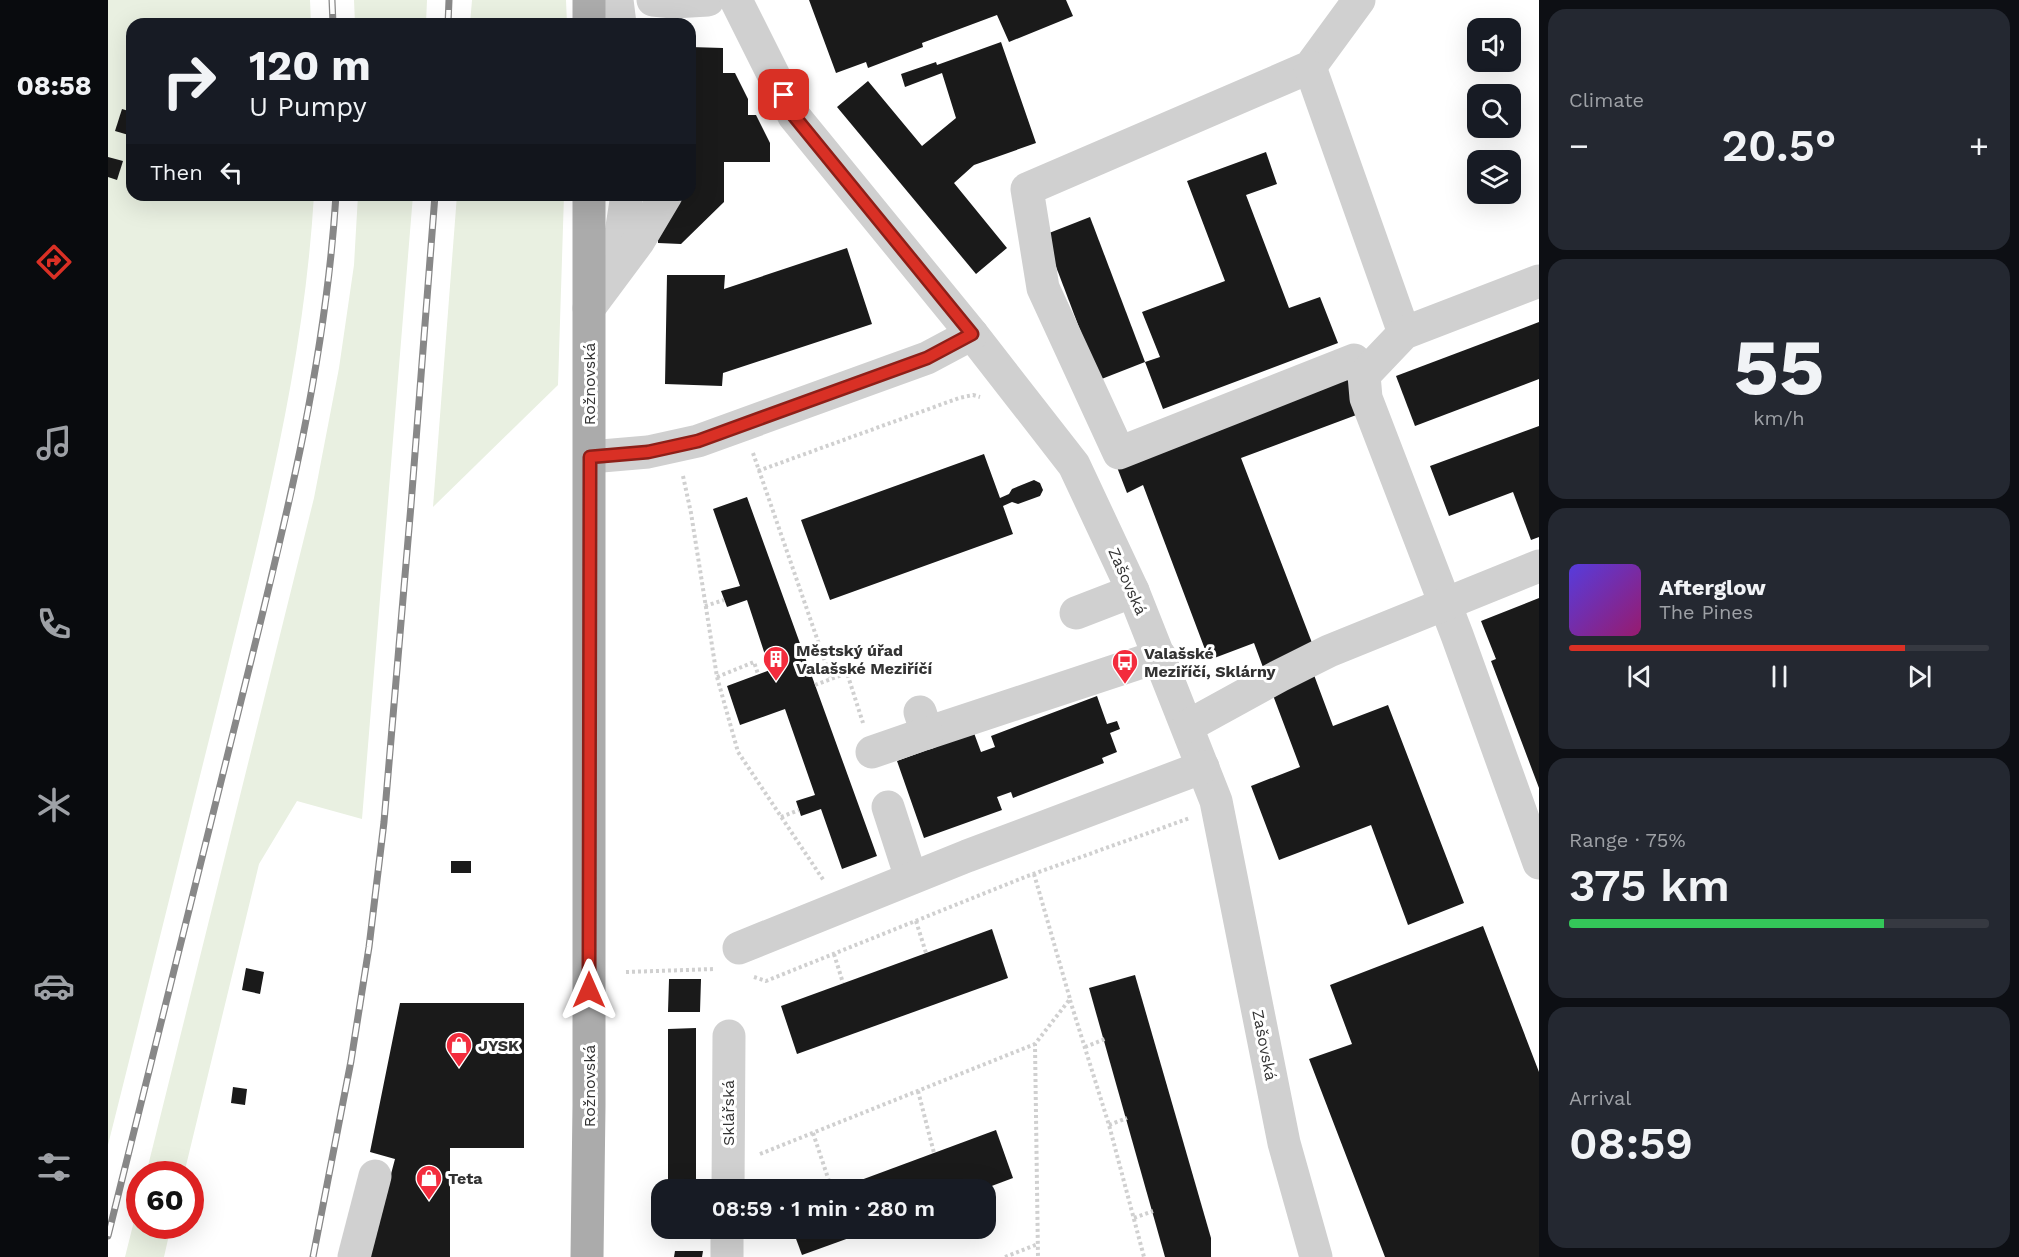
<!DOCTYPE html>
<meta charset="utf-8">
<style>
:root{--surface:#171b24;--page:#242831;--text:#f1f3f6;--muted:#9ea1a6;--line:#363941;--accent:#d93025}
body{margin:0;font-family:"Work Sans",sans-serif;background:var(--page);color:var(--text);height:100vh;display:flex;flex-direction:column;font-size:22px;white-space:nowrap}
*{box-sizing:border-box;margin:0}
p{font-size:20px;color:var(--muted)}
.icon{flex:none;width:33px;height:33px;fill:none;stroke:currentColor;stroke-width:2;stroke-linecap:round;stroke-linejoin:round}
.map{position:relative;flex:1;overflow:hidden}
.panel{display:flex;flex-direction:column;gap:9px;padding:9px;background:#0d0f14;width:480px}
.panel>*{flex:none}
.guide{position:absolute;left:18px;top:18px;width:570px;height:183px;border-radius:18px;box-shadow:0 6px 24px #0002;background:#171b24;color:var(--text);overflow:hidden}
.controls{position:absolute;left:1359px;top:18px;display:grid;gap:12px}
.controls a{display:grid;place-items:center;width:54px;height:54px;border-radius:12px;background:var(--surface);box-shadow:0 6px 24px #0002;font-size:30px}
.speed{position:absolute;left:18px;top:1161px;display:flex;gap:12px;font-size:30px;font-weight:700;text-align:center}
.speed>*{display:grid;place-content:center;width:78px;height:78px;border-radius:50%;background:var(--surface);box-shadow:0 6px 24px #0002;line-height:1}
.speed .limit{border:9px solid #d22;background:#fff;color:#111}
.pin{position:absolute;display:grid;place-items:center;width:51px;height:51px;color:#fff;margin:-26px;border-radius:12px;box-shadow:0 3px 9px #0006}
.me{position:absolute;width:66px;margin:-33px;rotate:0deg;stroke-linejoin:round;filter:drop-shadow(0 0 4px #0008)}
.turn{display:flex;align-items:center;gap:21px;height:126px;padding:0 24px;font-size:27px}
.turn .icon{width:78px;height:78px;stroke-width:2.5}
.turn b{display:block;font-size:42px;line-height:51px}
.then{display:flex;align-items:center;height:57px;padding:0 24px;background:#0003;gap:12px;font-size:22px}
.big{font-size:45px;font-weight:600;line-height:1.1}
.panel .tile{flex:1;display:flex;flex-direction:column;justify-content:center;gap:9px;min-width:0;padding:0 21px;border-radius:18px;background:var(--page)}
.panel .dial{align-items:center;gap:0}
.dial b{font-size:78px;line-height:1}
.song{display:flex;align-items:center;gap:18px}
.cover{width:72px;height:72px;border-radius:9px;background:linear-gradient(135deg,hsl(250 70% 55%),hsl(320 70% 35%))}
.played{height:6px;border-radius:3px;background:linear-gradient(90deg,var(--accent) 80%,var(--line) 80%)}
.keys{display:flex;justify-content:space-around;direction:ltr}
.heat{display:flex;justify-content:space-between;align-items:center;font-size:33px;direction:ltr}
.charge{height:9px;border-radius:4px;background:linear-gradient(90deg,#34c759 75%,var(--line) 0)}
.trip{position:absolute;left:543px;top:1179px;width:345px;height:60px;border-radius:18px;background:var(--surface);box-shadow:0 6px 24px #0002;font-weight:600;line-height:60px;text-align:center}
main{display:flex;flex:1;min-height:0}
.tab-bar{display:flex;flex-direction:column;width:108px;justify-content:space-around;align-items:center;background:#090b0e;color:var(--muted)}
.tab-bar .icon{width:42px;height:42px}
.tab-bar .active{color:var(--accent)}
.tab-bar b{font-size:27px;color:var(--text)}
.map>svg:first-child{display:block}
</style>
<main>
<nav class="tab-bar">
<b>08:58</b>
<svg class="icon active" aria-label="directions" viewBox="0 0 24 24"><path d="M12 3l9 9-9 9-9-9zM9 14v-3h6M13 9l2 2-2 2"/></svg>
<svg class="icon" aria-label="music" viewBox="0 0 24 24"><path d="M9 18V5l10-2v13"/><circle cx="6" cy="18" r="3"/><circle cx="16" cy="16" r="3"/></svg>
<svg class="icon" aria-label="phone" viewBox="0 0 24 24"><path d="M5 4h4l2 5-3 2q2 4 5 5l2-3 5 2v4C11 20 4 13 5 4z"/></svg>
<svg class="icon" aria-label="climate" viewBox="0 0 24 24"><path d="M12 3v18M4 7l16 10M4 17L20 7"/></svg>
<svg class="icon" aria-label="car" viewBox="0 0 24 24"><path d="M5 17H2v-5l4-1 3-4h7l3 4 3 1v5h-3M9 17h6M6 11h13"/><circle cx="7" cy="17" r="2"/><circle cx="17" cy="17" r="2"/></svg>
<svg class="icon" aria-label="filters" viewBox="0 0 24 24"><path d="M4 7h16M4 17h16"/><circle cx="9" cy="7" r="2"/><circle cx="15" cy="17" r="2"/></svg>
</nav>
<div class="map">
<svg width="1431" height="1257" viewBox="0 0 1431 1257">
<rect width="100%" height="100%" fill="#fff"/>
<g fill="#e9f0e1">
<path d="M 0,0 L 202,0 L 203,24 L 24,24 L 24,195 L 206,195 C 196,362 156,518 116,680 C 77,835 39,990 0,1145 Z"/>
<polygon points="246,0 319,0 318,24 247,24"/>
<polygon points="364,0 458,0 459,24 362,24"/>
<polygon points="250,195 305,195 254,819 189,801 151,864 76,1174 38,1174 206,498 231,368 246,265"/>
<polygon points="349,195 456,195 450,385 325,507"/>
<polygon points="31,1201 32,1226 63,1226 56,1257 17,1257"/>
</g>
<g fill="#1a1a1a">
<polygon points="701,0 958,0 965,16 901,42 889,15 814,43 815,47 760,68 758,62 728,73"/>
<polygon points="893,42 928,143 866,165 846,183 899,248 868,274 729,107 760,81 814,146 848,118 834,73 797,87 793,74 828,62 829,65"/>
<polygon points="582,47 615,48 615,73 627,73 640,99 640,115 648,115 662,143 662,162 616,162 616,202 573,244 550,243 550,195 582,195"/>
<polygon points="14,109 24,112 24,136 7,131"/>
<polygon points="1158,152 1169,184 1138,195 1181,308 1212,297 1230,343 1055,409 1037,362 1052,357 1034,312 1117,281 1079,181"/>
<polygon points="0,157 15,161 9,180 0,177"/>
<polygon points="982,217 1037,362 991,380 936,235"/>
<polygon points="739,248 764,324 615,373 614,386 557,384 559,275 617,275 616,289"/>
<polygon points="1431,322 1431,379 1307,426 1288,376"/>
<polygon points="1244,372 1259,411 1133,458 1206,648 1156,670 1146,643 1101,660 1035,485 1019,493 1007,462"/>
<polygon points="1431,426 1431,537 1423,540 1405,492 1341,516 1322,466"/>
<polygon points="876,454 892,498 901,494 904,489 926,480 932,483 935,490 932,496 910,504 904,502 895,506 905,534 722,600 693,520"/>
<polygon points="639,497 769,856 734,869 713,809 693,816 688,801 707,795 677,709 632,725 619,686 662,670 639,600 619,607 613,591 632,586 605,509"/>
<polygon points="1431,598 1431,788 1383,661 1388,659 1373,621"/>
<polygon points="1206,675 1225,726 1280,705 1356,903 1300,925 1263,825 1171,860 1143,786 1192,767 1163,690"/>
<polygon points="989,696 999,724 1009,721 1012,729 1002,733 1009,752 994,758 996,763 905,798 903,792 889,797 894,810 816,838 789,761 866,733 873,752 887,747 883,736"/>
<rect x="343" y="861" width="20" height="12"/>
<polygon points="1375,926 1431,1072 1431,1257 1277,1257 1201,1059 1244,1044 1222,985"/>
<polygon points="884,929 900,978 689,1054 673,1006"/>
<polygon points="138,968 156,972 152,994 134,990"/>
<polygon points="1027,975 1103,1238 1103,1257 1057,1257 981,988"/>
<polygon points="561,979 593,979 592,1012 560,1012"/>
<polygon points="292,1003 416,1003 416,1148 342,1148 342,1257 261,1257 287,1159 262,1152"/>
<polygon points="588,1028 588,1184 595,1184 595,1190 567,1190 567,1184 560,1184 560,1029"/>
<polygon points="125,1087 139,1089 137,1105 123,1103"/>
<polygon points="888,1130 905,1178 873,1190 726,1190"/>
<polygon points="567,1228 595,1228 594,1237 567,1237"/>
<polygon points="684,1228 766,1228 766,1229 694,1255"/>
<polygon points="567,1251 595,1251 594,1257 566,1257"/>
</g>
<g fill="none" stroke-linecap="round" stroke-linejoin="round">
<g stroke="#d0d0d0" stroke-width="4" stroke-dasharray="3 3" stroke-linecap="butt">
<polyline points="645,453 723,679"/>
<polyline points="650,471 851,398 865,395 872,397"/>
<polyline points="575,476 583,513 609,677 630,752 716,881"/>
<polyline points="597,606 616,600"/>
<polyline points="609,677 646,662 650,674"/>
<polyline points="707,685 739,673 755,723"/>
<polyline points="673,817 691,810"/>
<polyline points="926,874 962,999 927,1044 930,1257"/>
<polyline points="808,921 818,953"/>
<polyline points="726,954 735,983"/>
<polyline points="518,972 607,969"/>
<polyline points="646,977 658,981 917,877 1082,818"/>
<polyline points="962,1000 1001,1125 1036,1257"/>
<polyline points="977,1047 997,1039"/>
<polyline points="810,1091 826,1153"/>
<polyline points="1001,1125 1019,1118"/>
<polyline points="705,1133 724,1190"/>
<polyline points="652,1154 927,1044"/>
<polyline points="1026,1218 1045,1211"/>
<polyline points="897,1257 930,1244"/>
</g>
<g stroke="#d0d0d0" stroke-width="33">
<polyline points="509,0 512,24"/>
<polyline points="545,0 565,2 600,0"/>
<polyline points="628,0 686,116 864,334 966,465 1025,591 1108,801 1176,1143 1208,1257"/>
<polyline points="1251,0 1202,67 919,189 935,288 1011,453 1246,360 1256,375"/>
<polyline points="1202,67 1296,333"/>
<polyline points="508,265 519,195"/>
<polyline points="1431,281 1296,333 1256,375 1258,398 1349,635 1431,863"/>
<polyline points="481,308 530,242 558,195"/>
<polyline points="482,457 540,452 590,441 819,358 864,334"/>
<polyline points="968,613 1025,591"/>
<polyline points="812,712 819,733 1052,656"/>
<polyline points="1080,726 1171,676 1221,651 1431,566"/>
<polyline points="764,752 819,733"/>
<polyline points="780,807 803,878"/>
<polyline points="631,948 859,856 1095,767"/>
<polyline points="620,1190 621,1036"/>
<polyline points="246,1257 267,1176"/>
<polyline points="619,1257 619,1228"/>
</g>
<g stroke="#ababab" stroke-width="33">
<polyline points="481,24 481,0"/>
<polyline points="479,1257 481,1106 481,195"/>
</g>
<g stroke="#888" stroke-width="7">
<g id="rail">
<polyline points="224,0 225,24"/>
<polyline points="340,24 341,0"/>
<path d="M 0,1236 C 44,1059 88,882 132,705 C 174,535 217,371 228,195"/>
<polyline points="205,1257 243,1061 261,947 276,822 303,505 327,195"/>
</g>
</g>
<use href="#rail" stroke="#fff" stroke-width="4.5" stroke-dasharray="14" stroke-linecap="butt"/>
</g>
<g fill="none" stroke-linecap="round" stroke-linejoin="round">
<g stroke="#8d1f18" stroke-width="15">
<polyline id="route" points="481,990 482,457 540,452 590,441 819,358 864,334 686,116 676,95"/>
</g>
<use href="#route" stroke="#d93025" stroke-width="10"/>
</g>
<defs>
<g id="building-pin" transform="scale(1.35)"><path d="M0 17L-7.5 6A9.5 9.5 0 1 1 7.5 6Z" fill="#f32c3d" stroke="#fff"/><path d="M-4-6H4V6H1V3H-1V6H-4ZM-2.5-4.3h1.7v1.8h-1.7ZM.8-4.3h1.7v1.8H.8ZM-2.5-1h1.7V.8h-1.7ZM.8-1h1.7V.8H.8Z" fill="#fff"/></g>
<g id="bus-pin" transform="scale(1.35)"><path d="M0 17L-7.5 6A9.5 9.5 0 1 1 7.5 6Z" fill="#f32c3d" stroke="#fff"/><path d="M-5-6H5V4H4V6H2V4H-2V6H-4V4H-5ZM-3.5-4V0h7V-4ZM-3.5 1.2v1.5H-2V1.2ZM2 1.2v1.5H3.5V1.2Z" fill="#fff"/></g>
<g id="shop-pin" transform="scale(1.35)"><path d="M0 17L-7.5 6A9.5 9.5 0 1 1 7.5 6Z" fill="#f32c3d" stroke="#fff"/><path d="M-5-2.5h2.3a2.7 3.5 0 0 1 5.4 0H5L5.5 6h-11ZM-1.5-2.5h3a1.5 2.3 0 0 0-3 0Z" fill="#fff"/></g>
</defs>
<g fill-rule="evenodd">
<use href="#building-pin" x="668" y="659"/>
<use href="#bus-pin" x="1017" y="662"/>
<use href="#shop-pin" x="351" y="1045"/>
<use href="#shop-pin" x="321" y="1178"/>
</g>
<g text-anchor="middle" stroke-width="6" stroke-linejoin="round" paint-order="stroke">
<g font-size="16" fill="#333" stroke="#fff">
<text transform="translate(481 384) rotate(-90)" y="6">Rožnovská</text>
<text transform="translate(1020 581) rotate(66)" y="6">Zašovská</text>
<text transform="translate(1157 1045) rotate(79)" y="6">Zašovská</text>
<text transform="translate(481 1086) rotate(-90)" y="6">Rožnovská</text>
<text transform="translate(620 1113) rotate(-90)" y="6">Sklářská</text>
</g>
<g font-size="16" font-weight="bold" fill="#333" stroke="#fff" text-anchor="start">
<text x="688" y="656">Městský úřad<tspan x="688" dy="18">Valašské Meziříčí</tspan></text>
<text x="1036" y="659">Valašské<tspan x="1036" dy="18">Meziříčí, Sklárny</tspan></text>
<text x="370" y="1051">JYSK</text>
<text x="340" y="1184">Teta</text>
</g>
</g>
</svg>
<div class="controls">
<a><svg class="icon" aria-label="sound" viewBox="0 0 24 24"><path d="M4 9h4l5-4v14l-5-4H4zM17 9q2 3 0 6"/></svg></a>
<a><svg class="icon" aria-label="search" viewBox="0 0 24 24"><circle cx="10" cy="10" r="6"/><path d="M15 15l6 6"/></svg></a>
<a><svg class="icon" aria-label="layers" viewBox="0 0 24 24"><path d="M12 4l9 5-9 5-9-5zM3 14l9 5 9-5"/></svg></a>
</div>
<div class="speed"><div class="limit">60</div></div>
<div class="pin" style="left:676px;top:95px;background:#d93025"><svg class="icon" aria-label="arrive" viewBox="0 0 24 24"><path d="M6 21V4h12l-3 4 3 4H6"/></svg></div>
<svg class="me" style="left:481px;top:990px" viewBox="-20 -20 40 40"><path d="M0-17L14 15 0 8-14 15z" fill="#d93025" stroke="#fff" stroke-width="4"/></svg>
<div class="trip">08:59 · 1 min · 280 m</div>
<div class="guide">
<div class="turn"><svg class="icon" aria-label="right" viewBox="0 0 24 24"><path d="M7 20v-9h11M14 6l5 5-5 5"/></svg><div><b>120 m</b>U Pumpy</div></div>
<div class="then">Then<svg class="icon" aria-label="left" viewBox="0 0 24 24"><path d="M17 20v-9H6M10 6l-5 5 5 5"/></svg></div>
</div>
</div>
<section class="panel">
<div class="tile"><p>Climate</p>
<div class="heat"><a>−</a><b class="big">20.5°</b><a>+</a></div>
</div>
<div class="tile dial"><b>55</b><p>km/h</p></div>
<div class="tile">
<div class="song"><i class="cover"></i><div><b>Afterglow</b><p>The Pines</p></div></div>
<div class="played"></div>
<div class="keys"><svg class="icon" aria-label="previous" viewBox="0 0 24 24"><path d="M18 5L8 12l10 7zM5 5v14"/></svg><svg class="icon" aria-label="pause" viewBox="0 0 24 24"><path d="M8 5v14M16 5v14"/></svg><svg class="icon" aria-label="next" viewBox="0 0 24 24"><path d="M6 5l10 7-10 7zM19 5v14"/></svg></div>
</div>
<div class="tile"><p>Range · 75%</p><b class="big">375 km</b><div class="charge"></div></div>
<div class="tile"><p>Arrival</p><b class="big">08:59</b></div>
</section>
</main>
